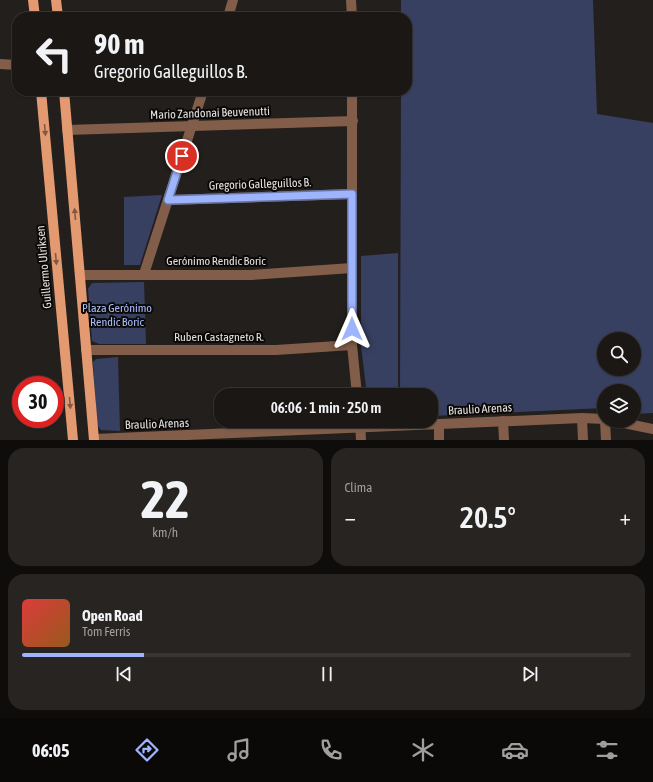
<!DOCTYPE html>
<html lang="es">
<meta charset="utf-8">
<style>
:root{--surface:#1a1715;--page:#272422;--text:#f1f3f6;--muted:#9f9fa0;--line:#383634;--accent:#9eb4fd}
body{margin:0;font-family:"Asap Condensed",sans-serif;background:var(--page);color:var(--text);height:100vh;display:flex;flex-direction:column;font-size:15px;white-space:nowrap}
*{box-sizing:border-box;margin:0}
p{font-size:13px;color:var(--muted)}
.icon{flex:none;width:22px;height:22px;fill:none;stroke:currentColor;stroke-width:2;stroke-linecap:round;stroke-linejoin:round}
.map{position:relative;height:440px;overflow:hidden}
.drawer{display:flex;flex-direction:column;gap:8px;padding:8px;background:#0e0d0c;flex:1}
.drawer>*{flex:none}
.hud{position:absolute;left:12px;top:12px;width:400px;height:84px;border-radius:16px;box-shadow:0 1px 3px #0004,0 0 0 1px var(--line);background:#1a1715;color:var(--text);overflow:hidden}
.fabs{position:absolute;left:597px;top:332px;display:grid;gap:8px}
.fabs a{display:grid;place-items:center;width:44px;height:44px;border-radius:50%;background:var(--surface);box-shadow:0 1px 3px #0004,0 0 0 1px var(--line);font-size:20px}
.speed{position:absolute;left:12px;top:376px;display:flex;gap:8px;font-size:20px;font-weight:700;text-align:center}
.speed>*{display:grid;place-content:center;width:52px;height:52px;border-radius:50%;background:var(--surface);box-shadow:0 1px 3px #0004,0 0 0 1px var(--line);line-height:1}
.speed .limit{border:6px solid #d22;background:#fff;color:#111}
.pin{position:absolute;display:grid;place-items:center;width:34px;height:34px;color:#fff;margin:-17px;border:2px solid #fff;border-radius:50%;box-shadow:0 1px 4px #0007}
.me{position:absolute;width:44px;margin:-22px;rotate:0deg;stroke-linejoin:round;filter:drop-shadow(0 0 3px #0008)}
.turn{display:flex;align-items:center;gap:14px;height:84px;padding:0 16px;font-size:18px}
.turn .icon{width:52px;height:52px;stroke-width:2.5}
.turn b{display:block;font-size:28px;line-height:34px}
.big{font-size:30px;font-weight:600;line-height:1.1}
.drawer .widget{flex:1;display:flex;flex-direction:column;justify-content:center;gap:6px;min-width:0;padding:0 14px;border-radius:16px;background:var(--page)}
.drawer .dial{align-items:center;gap:0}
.dial b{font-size:52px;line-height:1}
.song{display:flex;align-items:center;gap:12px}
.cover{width:48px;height:48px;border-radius:6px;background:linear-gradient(135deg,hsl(0 70% 55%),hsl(30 70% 35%))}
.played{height:4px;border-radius:2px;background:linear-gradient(90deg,var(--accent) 20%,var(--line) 20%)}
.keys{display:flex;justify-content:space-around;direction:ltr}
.heat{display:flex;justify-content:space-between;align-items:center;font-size:22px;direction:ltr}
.drawer .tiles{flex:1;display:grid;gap:8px;grid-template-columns:1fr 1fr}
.widget:last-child{grid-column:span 2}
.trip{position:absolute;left:214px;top:388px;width:224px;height:40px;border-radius:16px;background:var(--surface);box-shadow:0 1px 3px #0004,0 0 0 1px var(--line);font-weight:600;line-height:40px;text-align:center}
.dock{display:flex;height:64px;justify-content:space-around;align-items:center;background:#0a0908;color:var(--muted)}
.dock .icon{width:28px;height:28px}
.dock .on{color:var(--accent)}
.dock b{font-size:18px;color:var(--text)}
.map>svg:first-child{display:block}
</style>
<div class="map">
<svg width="653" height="440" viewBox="0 0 653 440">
<rect width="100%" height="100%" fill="#231f1c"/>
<g fill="#374061" fill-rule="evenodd">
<path d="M 401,0 L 593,0 L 597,114 L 653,123 L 653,413 L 634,414 L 634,391 L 604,391 L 604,408 L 431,416 L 431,395 L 400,395 L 401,91 L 407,91 L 407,17 L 401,17 ZM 604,339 L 634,339 L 634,369 L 604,369 Z"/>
<polygon points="162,195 140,265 124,265 124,197"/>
<polygon points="398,253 398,395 367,395 361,346 361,256"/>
<polygon points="144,282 146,344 99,344 92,341 88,289 92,283"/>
<polygon points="118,357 120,431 101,430 97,425 93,362 96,359"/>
</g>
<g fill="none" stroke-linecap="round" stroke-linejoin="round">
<g stroke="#815d4a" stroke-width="10">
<polyline points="351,0 352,17"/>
<polyline points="228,17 233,0"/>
<polyline points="0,64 17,65"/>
<polyline points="352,91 352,345 357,395"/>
<polyline points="67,130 353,121"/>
<polyline points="168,200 352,194"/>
<polyline points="144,274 203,91"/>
<polyline points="80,275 251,275 352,268"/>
<polyline points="86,350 276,350 352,345"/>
<polyline points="582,418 583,440"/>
<polyline points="360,421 361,440"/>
<polyline points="503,421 504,440"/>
<polyline points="605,421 606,440"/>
<polyline points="614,421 653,429"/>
<polyline points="439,424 439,440"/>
<polyline points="94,439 582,418 604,419"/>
</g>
<g stroke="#e49a71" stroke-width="10">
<polyline points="33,0 35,17"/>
<polyline points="56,0 58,17"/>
<polyline points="41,91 73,440"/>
<polyline points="64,91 94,440"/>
</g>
</g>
<defs><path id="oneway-solid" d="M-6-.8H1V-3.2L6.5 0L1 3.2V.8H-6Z"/></defs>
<g fill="#825942">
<use href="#oneway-solid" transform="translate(45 130) rotate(85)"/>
<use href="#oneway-solid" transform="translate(75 214) rotate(-95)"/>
<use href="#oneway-solid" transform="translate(56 259) rotate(85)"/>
<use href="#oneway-solid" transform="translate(70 403) rotate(85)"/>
</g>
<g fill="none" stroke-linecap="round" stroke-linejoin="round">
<g stroke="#6775a4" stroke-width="10">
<polyline id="route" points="182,156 168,200 352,194 352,329"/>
</g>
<use href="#route" stroke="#9eb4fd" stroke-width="7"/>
</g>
<g text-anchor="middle" stroke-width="4" stroke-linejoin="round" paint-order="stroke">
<g font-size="12" fill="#e4e1df" stroke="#0b0908">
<text transform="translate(210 113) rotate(-2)" y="4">Mario Zandonai Beuvenutti</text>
<text transform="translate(260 184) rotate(-2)" y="4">Gregorio Galleguillos B.</text>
<text x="216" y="265">Gerónimo Rendic Boric</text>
<text transform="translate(44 267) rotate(-95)" y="4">Guillermo Ulriksen</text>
<text x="219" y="341">Ruben Castagneto R.</text>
<text transform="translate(480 409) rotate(-3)" y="4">Braulio Arenas</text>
<text transform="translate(157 424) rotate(-2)" y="4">Braulio Arenas</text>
</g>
<g font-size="12" fill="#aabefe" stroke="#0b0908">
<text x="117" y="312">Plaza Gerónimo<tspan x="117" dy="14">Rendic Boric</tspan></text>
</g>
</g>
</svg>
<div class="fabs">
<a><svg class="icon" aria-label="search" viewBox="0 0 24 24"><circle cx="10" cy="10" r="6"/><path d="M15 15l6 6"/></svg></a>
<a><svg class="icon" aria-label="layers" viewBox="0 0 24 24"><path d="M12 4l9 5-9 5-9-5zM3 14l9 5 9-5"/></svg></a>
</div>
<div class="speed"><div class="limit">30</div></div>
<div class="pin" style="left:182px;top:156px;background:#d93025"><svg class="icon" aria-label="arrive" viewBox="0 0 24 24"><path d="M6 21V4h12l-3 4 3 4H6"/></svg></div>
<svg class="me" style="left:352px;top:329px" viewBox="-20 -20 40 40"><path d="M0-17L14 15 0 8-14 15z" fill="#9eb4fd" stroke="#fff" stroke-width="4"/></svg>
<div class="trip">06:06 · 1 min · 250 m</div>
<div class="hud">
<div class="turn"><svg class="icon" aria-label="left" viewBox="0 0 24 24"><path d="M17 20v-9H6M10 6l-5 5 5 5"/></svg><div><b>90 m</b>Gregorio Galleguillos B.</div></div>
</div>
</div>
<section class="drawer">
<div class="tiles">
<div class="widget dial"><b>22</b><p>km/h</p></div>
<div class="widget"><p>Clima</p>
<div class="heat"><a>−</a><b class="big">20.5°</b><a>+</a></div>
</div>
<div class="widget">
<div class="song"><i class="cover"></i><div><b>Open Road</b><p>Tom Ferris</p></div></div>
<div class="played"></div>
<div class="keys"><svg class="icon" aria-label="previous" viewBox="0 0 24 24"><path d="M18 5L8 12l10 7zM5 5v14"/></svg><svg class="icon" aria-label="pause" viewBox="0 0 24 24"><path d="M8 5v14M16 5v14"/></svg><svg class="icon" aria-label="next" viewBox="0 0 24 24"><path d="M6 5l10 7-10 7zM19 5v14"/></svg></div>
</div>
</div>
</section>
<nav class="dock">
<b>06:05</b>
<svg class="icon on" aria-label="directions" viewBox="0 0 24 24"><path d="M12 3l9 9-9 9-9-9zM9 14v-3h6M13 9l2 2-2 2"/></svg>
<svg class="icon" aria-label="music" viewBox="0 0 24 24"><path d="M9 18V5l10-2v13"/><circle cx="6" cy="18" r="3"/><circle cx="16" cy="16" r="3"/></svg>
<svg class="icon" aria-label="phone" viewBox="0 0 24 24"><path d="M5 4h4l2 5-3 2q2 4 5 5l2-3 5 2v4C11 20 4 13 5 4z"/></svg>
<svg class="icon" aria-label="climate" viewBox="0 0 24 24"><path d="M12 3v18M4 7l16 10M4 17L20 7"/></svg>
<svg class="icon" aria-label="car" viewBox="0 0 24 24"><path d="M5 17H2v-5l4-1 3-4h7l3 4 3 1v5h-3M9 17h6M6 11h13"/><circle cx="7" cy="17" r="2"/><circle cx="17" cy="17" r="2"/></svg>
<svg class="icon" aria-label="filters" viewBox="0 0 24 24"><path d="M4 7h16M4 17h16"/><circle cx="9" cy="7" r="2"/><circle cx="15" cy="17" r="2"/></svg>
</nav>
